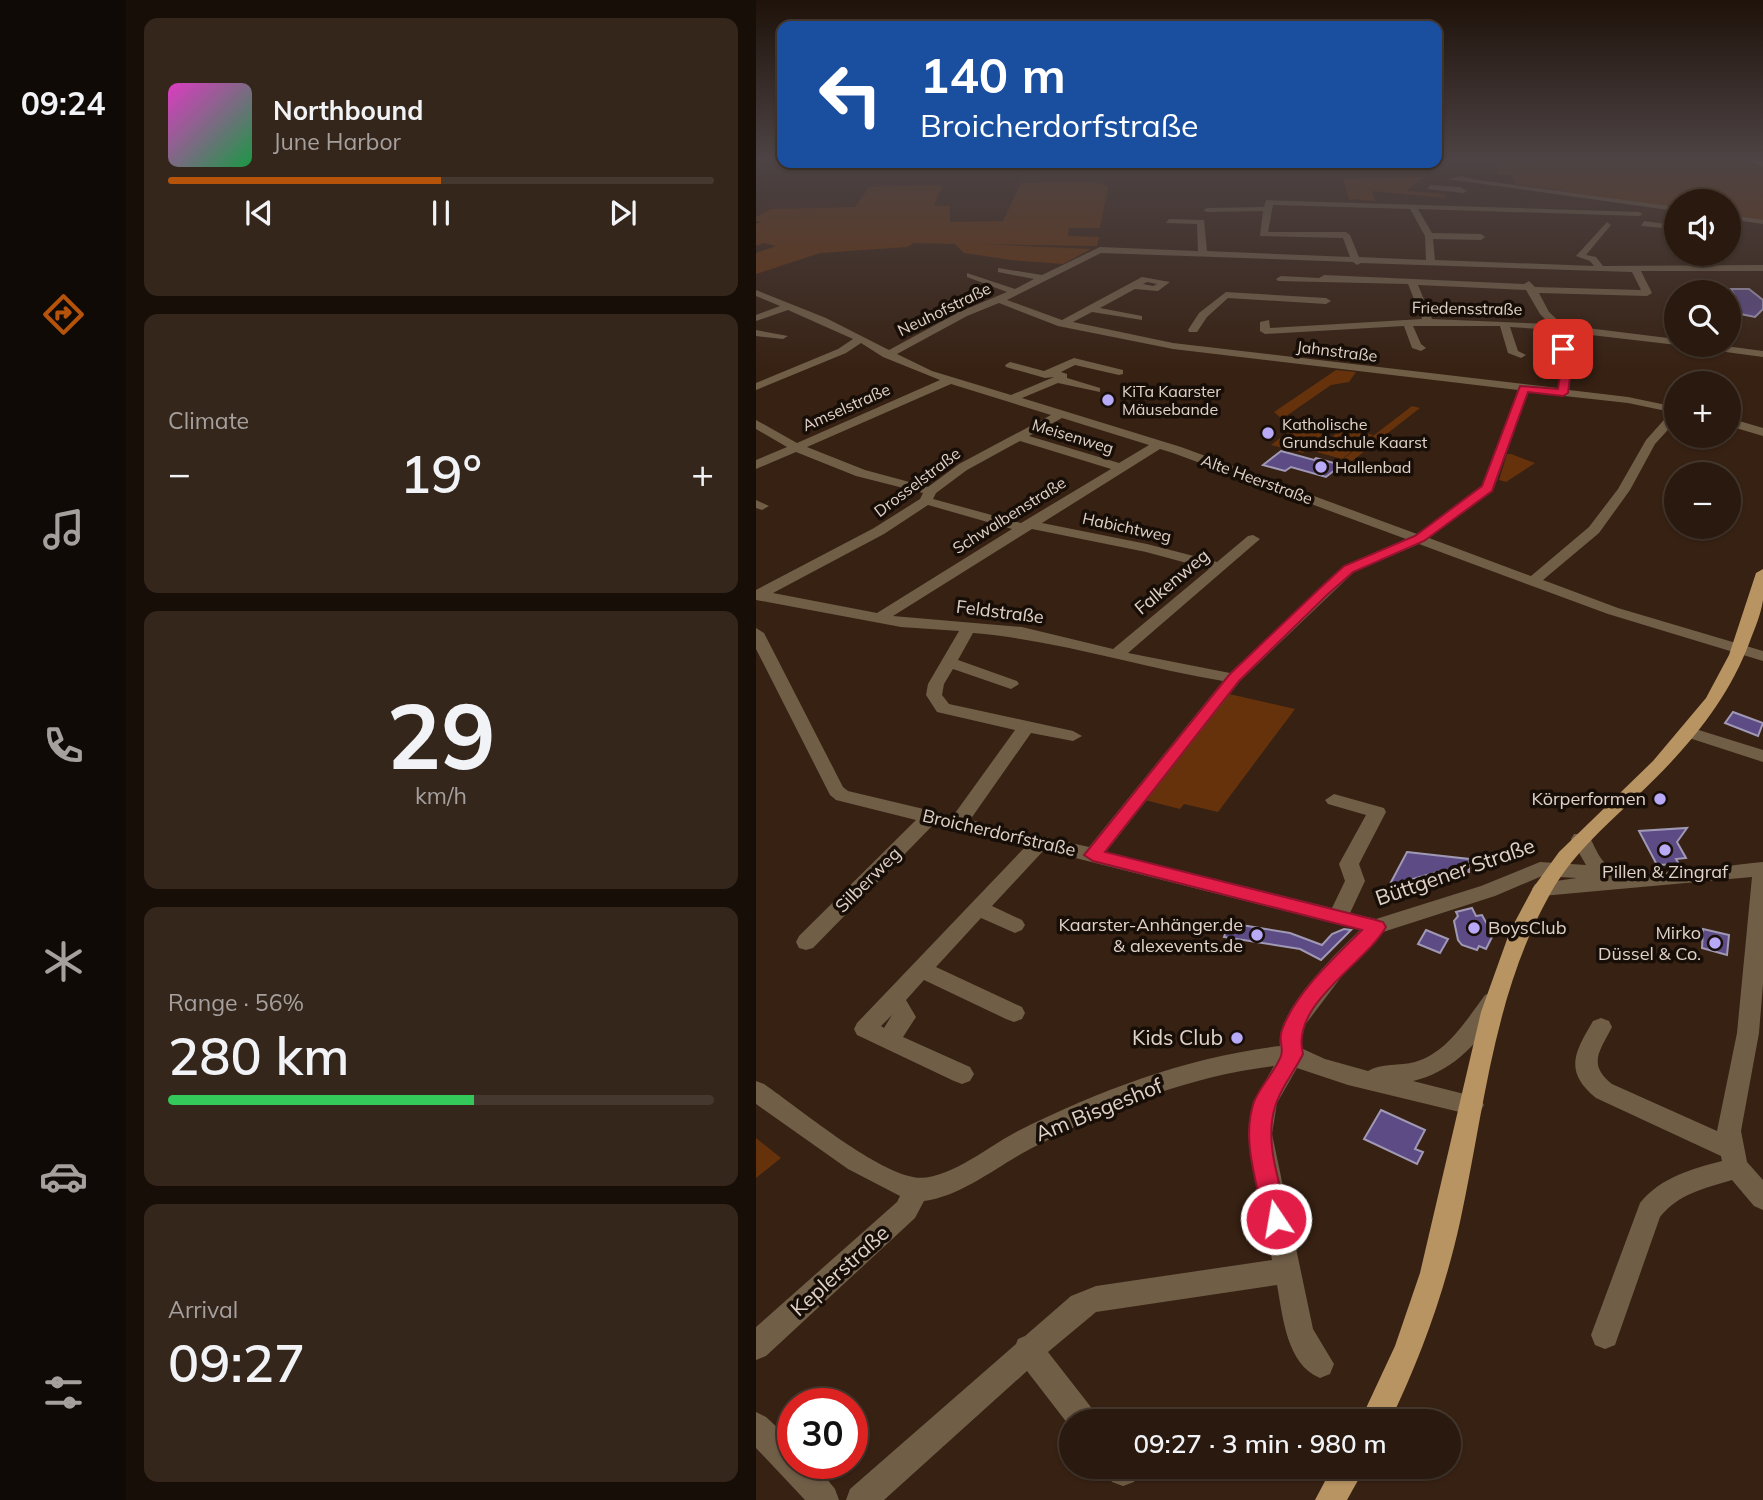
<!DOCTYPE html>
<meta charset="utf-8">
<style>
:root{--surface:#29190e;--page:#35261c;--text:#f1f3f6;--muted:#a5a09e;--line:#45382e;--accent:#b45309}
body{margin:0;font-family:Mulish,sans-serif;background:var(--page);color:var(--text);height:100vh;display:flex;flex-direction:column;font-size:26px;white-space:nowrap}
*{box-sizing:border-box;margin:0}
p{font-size:23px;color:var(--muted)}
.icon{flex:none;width:38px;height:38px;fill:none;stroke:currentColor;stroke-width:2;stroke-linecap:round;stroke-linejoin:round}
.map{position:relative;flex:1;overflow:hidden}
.drawer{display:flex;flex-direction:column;gap:18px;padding:18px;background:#170e08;width:630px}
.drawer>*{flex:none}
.guide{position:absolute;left:21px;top:21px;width:665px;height:147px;border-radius:14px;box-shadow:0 2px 5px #0004,0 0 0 2px var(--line);background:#1a4fa0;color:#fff;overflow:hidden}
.buttons{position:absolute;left:908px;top:189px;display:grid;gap:14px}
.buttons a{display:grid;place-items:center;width:77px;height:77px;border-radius:50%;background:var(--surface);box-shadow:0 2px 5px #0004,0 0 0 2px var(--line);font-size:35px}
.speed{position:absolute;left:21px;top:1388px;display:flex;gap:14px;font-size:35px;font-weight:700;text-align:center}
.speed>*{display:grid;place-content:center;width:91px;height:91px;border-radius:50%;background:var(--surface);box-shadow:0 2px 5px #0004,0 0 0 2px var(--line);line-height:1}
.speed .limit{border:10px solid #d22;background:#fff;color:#111}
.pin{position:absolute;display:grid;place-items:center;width:60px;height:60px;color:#fff;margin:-30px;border-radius:14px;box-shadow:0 4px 10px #0006}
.me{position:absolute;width:77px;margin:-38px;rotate:348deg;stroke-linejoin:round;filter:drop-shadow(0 0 5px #0008)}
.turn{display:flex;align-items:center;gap:24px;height:147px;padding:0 28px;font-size:32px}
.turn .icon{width:91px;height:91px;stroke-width:2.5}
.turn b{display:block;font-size:49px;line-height:60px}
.big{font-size:52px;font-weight:600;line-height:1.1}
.drawer .card{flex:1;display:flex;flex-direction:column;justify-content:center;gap:10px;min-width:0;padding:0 24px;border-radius:14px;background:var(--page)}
.drawer .dial{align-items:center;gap:0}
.dial b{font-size:91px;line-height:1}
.song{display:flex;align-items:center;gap:21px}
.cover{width:84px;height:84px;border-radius:10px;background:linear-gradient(135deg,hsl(310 70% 55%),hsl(140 70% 35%))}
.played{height:7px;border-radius:4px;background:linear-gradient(90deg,var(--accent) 50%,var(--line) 50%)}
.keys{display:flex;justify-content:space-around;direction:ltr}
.heat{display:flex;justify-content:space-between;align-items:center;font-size:38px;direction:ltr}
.charge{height:10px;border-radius:5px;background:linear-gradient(90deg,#34c759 56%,var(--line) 0)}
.trip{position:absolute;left:303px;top:1409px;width:402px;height:70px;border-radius:35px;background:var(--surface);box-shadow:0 2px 5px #0004,0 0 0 2px var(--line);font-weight:600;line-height:70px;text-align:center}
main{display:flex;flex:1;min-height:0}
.tab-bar{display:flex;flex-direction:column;width:126px;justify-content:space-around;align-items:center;background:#100a06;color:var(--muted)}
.tab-bar .icon{width:49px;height:49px}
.tab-bar .active{color:var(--accent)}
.tab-bar b{font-size:32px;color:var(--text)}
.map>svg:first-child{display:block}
</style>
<main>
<nav class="tab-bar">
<b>09:24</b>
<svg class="icon active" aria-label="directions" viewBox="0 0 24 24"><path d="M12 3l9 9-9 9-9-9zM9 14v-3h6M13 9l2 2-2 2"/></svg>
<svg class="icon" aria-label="music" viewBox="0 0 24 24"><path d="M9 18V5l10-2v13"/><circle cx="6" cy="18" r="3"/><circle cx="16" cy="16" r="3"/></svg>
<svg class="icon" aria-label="phone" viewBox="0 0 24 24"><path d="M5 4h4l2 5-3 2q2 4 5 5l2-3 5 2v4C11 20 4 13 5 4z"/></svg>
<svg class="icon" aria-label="climate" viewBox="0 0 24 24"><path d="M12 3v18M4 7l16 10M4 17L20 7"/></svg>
<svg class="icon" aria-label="car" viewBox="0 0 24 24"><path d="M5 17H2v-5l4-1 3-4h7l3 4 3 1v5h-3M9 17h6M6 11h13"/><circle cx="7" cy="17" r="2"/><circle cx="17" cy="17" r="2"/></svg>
<svg class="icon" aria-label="filters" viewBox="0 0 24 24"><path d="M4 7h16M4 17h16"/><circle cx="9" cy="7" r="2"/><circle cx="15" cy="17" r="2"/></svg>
</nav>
<section class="drawer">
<div class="card">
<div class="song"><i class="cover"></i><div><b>Northbound</b><p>June Harbor</p></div></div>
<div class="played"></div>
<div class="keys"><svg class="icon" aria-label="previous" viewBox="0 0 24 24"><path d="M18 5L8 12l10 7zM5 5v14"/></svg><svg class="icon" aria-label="pause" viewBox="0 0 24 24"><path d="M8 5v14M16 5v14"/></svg><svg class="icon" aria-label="next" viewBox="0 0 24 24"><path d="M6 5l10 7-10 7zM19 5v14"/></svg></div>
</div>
<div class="card"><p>Climate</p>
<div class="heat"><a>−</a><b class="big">19°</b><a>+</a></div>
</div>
<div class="card dial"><b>29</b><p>km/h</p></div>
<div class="card"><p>Range · 56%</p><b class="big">280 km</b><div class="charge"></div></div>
<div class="card"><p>Arrival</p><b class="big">09:27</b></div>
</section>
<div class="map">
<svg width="1007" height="1500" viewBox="0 0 1007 1500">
<rect width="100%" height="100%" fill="#372113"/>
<g fill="#65320c">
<polygon points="739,161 994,161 1007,164 1007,221 973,216 973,201 920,201 920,208 760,184 756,175 743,175"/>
<polygon points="669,177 650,191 687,194 690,198 616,191 619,201 593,199 587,179"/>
<polygon points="335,182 352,186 344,228 313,228 312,236 343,237 341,246 222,244 335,249 307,264 255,260 208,253 199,244 158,243 151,247 64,253 0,274 0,253 20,246 8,243 0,246 0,224 6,222 0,221 0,217 15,209 99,207 113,187 186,185 178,206 194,206 194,222 247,221 265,183"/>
<polygon points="580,370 600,372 593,382 575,385 526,419 518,412"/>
<polygon points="656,406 664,408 596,461 587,459"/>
<polygon points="541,425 572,433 547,453 515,445"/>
<polygon points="589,427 617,435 586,459 557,451"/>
<polygon points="751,454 755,454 779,463 750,482 743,480"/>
<polygon points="469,693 539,709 462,812 428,804 424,809 385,799"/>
<polygon points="0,1138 25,1158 0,1178"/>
</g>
<g fill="#5d4b85" stroke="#a099b5" stroke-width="2">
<polygon points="975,289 993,289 1007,300 1007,309 999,317 979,313 981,300"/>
<polygon points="525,451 558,460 560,458 585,465 570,477 535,467 529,471 507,465"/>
<polygon points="977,712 1007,723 1002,736 969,723"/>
<polygon points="931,828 921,842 930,858 920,859 923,864 901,865 883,831"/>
<polygon points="651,852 713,859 713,872 688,870 633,886"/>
<polygon points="716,908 720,916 726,915 737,935 730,949 723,946 721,950 706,945 702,940 698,921 702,916 700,912"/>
<polygon points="473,923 534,933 566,945 576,934 588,929 595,930 565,960 544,949 468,937"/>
<polygon points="947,929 973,935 971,955 946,948"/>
<polygon points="670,930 692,939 684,953 662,944"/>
<polygon points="625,1110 669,1130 659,1149 667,1152 661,1164 608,1139"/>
</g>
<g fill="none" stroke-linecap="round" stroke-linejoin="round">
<g fill="#705e47" fill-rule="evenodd">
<polygon points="706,176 722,180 920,207 920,211 691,179"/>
<polygon points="674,185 704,187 711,191 707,193 671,189"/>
<path d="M 510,200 L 883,212 L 887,214 L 883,216 L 662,209 L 676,233 L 725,234 L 729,237 L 725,240 L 677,239 L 679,260 L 838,266 L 834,261 L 820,256 L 851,222 L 855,225 L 830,255 L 840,257 L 847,266 L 1007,265 L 1007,271 L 885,271 L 896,293 L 891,296 L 783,293 L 793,312 L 807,325 L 920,339 L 921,345 L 809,332 L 815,370 L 813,390 L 872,397 L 920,407 L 920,421 L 899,444 L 874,490 L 843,533 L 787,580 L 862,608 L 1007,651 L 1007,661 L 852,614 L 663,544 L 598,572 L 484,681 L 350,852 L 576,908 L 589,881 L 583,864 L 610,815 L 572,804 L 569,800 L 578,794 L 628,808 L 630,812 L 603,864 L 609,881 L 594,913 L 620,919 L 725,886 L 784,862 L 830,865 L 815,839 L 818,834 L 832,834 C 839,846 844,864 858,869 C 885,879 974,865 1007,862 L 1007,984 L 1003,1033 L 985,1131 L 991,1162 L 1007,1180 L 1007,1210 L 998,1206 L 976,1180 C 949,1188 922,1194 904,1217 L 859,1345 L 849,1349 L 839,1345 L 835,1335 L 884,1203 C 905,1177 936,1169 966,1161 L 965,1156 L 840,1098 C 807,1071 819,1052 837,1021 L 845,1018 L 853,1021 L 856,1027 C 844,1051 831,1064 856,1084 L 961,1131 L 981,1033 L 996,877 L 786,896 L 779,894 L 776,889 L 779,884 L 821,878 L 786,876 L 739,896 L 627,932 L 586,976 L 549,1025 L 545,1042 L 547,1049 L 569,1059 L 612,1071 C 625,1063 644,1066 659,1062 C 691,1053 711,1019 729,995 L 737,992 L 745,995 L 748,1001 C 729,1037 698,1072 657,1081 L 724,1098 L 728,1105 L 724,1112 L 716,1115 L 592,1085 L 541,1068 L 521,1103 L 516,1134 L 557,1329 L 578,1364 L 574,1374 L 564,1378 C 530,1364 527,1316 521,1285 L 340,1312 L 292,1352 L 338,1411 L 343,1421 L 315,1421 L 315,1428 L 271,1371 L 128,1500 L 90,1500 L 94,1489 L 260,1344 L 262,1339 L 269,1336 L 315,1296 L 340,1286 L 516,1260 L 492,1134 L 497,1102 L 518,1066 C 435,1076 356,1107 282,1145 C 244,1163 210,1195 168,1201 L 159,1218 L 10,1356 L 0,1360 L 0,1327 L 141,1202 L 144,1196 L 92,1169 L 0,1104 L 0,1081 L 8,1084 C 44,1109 116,1169 157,1177 C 188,1184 234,1145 262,1131 C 344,1090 432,1057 524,1046 C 519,1011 580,954 604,930 L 288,850 L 236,906 L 266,920 L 269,925 L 266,930 L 259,933 L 225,918 L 180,967 L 266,1007 L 269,1013 L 266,1019 L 258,1022 L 250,1019 L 168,980 L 150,1000 L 160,1017 L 147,1037 L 214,1067 L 218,1074 L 214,1081 L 206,1084 L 198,1081 L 101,1035 L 98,1029 L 101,1023 L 270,846 L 178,824 L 57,948 L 50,950 L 43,948 L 40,942 L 43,936 L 160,820 L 80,800 L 74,795 L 0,649 L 0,628 L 8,633 L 87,787 L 92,791 L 197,816 L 259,730 L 181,712 L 170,695 L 172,684 L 203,631 L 145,627 L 0,600 L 0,590 L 118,528 L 164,499 L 167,493 L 100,476 L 40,452 L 0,469 L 0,460 L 31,447 L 0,429 L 0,420 L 41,443 L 184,380 L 127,357 L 105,343 L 90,353 L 0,390 L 0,383 L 82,349 L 97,339 L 32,310 L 0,321 L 0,315 L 24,306 L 0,296 L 0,290 L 70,318 L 133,350 L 203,312 L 251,292 L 211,277 L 211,273 L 259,289 L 278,279 L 242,272 L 242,268 L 286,275 L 344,247 L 442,251 L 441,224 L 410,223 L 413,219 L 448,220 L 451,251 L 594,257 L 587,238 L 504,236 L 507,211 L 451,212 L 447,210 L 451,208 L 508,207 ZM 517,205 L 654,209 L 669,236 L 670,260 L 603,257 L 594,235 L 590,232 L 512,232 ZM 345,253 L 597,262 L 601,265 L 605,263 L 876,272 L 885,290 L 779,287 L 773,281 L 768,284 L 568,275 L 563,278 L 525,276 L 520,279 L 522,281 L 652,284 L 666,319 L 514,328 L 513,320 L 504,322 L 504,331 L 509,334 L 648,326 L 656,348 L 665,351 L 670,348 L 665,344 L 657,326 L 744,326 L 752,353 L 765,358 L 770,355 L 762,351 L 754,327 L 798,330 L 805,370 L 802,388 L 417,343 L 317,322 L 336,312 L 386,320 L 386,316 L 344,308 L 379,289 L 402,291 L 414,282 L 386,277 L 306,320 L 251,300 ZM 391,282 L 401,284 L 397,286 L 387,284 ZM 662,285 L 770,290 L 784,314 L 794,324 L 676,319 ZM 243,303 L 302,326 L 417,349 L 762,390 L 726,486 L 661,534 L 425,447 L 266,398 L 302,383 L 344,392 L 344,388 L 311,378 L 311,374 L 305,372 L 319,365 L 363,375 L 367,374 L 367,370 L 318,358 L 288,371 L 254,362 L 249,365 L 250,367 L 289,378 L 298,377 L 255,395 L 176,371 L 141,354 L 211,316 ZM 195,384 L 295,415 L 203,464 L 172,487 L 109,470 L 51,447 ZM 772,392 L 872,403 L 915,412 L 890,440 L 862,489 L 833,527 L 775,576 L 673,538 L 738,488 ZM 306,418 L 393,445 L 363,463 L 273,436 ZM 264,441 L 355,469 L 265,523 L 177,499 L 180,493 L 211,470 ZM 404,449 L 417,453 L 650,539 L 588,566 L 474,673 L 372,653 L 504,539 L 497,535 L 492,536 L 461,562 L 391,544 L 286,523 ZM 172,505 L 256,529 L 121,613 L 17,593 L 128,534 ZM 276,529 L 390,552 L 453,569 L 357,649 L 266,627 L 137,616 ZM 217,633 C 302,640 383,667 467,681 L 333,847 L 214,820 L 275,733 L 317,741 L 326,736 L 317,731 L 193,704 L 186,695 L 188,684 L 197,669 L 255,689 L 263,684 L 261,681 L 202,660 ZM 136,1015 L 128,1028 L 125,1026 Z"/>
<polygon points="973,215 1007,220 1007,224 973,219"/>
<polygon points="888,221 917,225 920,229 885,226"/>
<polygon points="470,292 570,298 575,301 570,304 472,298 451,317 441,332 433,332 432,330 443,313"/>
<polygon points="0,330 32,336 27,339 0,336"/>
<polygon points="935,345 962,345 1007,351 1007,357 940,348"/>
<polygon points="973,418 1007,428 1007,436 973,426"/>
<polygon points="0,500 13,506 6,510 0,508"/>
<polygon points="933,727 1007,750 1007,762 927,736 924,732"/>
<polygon points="0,1412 10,1417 37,1442 37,1463 58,1463 79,1489 83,1500 49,1500 0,1448"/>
<polygon points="348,1466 380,1466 382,1471 378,1482 367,1486 356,1482"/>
</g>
<g fill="#b89462" fill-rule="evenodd">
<path d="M 1007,569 C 1007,579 1007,590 1007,600 C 1005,614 999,628 994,641 C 971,703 928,752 880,797 C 848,827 814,857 793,896 C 737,996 728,1112 704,1222 C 689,1290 665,1357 634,1421 L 604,1421 L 639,1346 L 664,1273 L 725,1012 L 754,931 L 777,888 L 803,852 L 897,761 L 950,698 L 973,655 L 1000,573 Z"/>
<polygon points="577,1466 610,1466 591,1500 559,1500"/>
</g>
<polygon fill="#d5a96c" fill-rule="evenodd" points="994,160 1007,160 1007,166 995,162"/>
</g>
<linearGradient id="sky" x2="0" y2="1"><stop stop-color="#1e120a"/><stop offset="0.43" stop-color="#4d4344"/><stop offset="1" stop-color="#4d4344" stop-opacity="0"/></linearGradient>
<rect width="1007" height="370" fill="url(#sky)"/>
<path fill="#e11d48" stroke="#92132f" stroke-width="2" d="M 807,346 L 812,349 L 815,370 L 812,393 L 807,396 L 772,392 L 736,491 L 668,541 L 597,572 L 571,595 L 483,681 L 349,852 L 620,920 L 627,922 L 630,927 C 608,965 534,1004 547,1054 C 539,1071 524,1088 519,1107 C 508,1142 524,1183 532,1219 L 528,1226 L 520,1229 L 512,1226 L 508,1219 C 501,1182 485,1139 498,1102 C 504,1086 519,1072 525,1056 C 528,1048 522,1039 526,1030 C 539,993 579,957 606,930 L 337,861 L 328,855 L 473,675 L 562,590 L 588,566 L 659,536 L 726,486 L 764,386 L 802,389 L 805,370 L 802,349 Z"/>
<g fill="#b9aaf7" stroke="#170e08" stroke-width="2.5">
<circle cx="352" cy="400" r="7"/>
<circle cx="512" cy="433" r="7"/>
<circle cx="565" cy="467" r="7"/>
<circle cx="904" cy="799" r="7"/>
<circle cx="909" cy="850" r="7"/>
<circle cx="718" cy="928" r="7"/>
<circle cx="501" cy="935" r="7"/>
<circle cx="959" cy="943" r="7"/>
<circle cx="481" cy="1038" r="7"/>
</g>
<g text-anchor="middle" stroke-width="7" stroke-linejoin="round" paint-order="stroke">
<g font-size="16" fill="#e1d2c9" stroke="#170e08">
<text transform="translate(711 308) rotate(1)" y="6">Friedensstraße</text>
<text transform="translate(188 309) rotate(-26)" y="6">Neuhofstraße</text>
<text transform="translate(581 351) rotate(7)" y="6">Jahnstraße</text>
<text transform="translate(90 407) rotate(-24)" y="6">Amselstraße</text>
<text transform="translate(317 436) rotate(17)" y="6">Meisenweg</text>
<text transform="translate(501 479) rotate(20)" y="6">Alte Heerstraße</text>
<text transform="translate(161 482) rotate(-37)" y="6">Drosselstraße</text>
<text transform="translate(253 515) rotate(-32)" y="6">Schwalbenstraße</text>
<text transform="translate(371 527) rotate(12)" y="6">Habichtweg</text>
</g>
<g font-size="16" fill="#e1d2c9" stroke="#170e08" text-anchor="start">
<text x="366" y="397">KiTa Kaarster<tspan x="366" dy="18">Mäusebande</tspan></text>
<text x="526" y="430">Katholische<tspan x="526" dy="18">Grundschule Kaarst</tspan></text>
<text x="579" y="473">Hallenbad</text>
</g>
<g font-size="18" fill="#e1d2c9" stroke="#170e08">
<text transform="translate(416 582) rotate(-40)" y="6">Falkenweg</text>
<text transform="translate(244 612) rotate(7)" y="6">Feldstraße</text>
<text transform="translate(243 833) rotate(13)" y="6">Broicherdorfstraße</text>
<text transform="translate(112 880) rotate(-45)" y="6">Silberweg</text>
</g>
<g font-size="18" fill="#e1d2c9" stroke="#170e08" text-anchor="end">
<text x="890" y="805">Körperformen</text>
<text x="909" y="878" text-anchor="middle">Pillen &amp; Zingraf</text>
<text x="487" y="931">Kaarster-Anhänger.de<tspan x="487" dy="21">&amp; alexevents.de</tspan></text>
<text x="732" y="934" text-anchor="start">BoysClub</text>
<text x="945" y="939">Mirko<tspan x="945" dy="21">Düssel &amp; Co.</tspan></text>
</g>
<g font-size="21" fill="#e1d2c9" stroke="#170e08">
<text transform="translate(699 872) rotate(-19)" y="7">Büttgener Straße</text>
<text transform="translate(343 1110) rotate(-22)" y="7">Am Bisgeshof</text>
<text transform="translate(84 1271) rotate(-42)" y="7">Keplerstraße</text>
</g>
<g font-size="21" fill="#e1d2c9" stroke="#170e08" text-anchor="end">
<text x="467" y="1045">Kids Club</text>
</g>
</g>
</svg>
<div class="buttons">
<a><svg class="icon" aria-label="sound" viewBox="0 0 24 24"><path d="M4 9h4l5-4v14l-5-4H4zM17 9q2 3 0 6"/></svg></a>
<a><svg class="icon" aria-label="search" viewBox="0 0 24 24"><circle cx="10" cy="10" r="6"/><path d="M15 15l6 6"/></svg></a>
<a>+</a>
<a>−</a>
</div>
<div class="speed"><div class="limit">30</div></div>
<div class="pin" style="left:807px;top:349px;background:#d93025"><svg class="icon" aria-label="arrive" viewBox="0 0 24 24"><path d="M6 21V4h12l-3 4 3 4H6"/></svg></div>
<svg class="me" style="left:520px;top:1219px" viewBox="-20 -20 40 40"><circle r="17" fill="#e11d48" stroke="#fff" stroke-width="3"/><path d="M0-11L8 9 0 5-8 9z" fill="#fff"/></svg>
<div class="trip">09:27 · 3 min · 980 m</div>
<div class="guide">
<div class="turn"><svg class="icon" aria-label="left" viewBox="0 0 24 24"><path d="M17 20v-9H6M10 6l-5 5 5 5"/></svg><div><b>140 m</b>Broicherdorfstraße</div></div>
</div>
</div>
</main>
